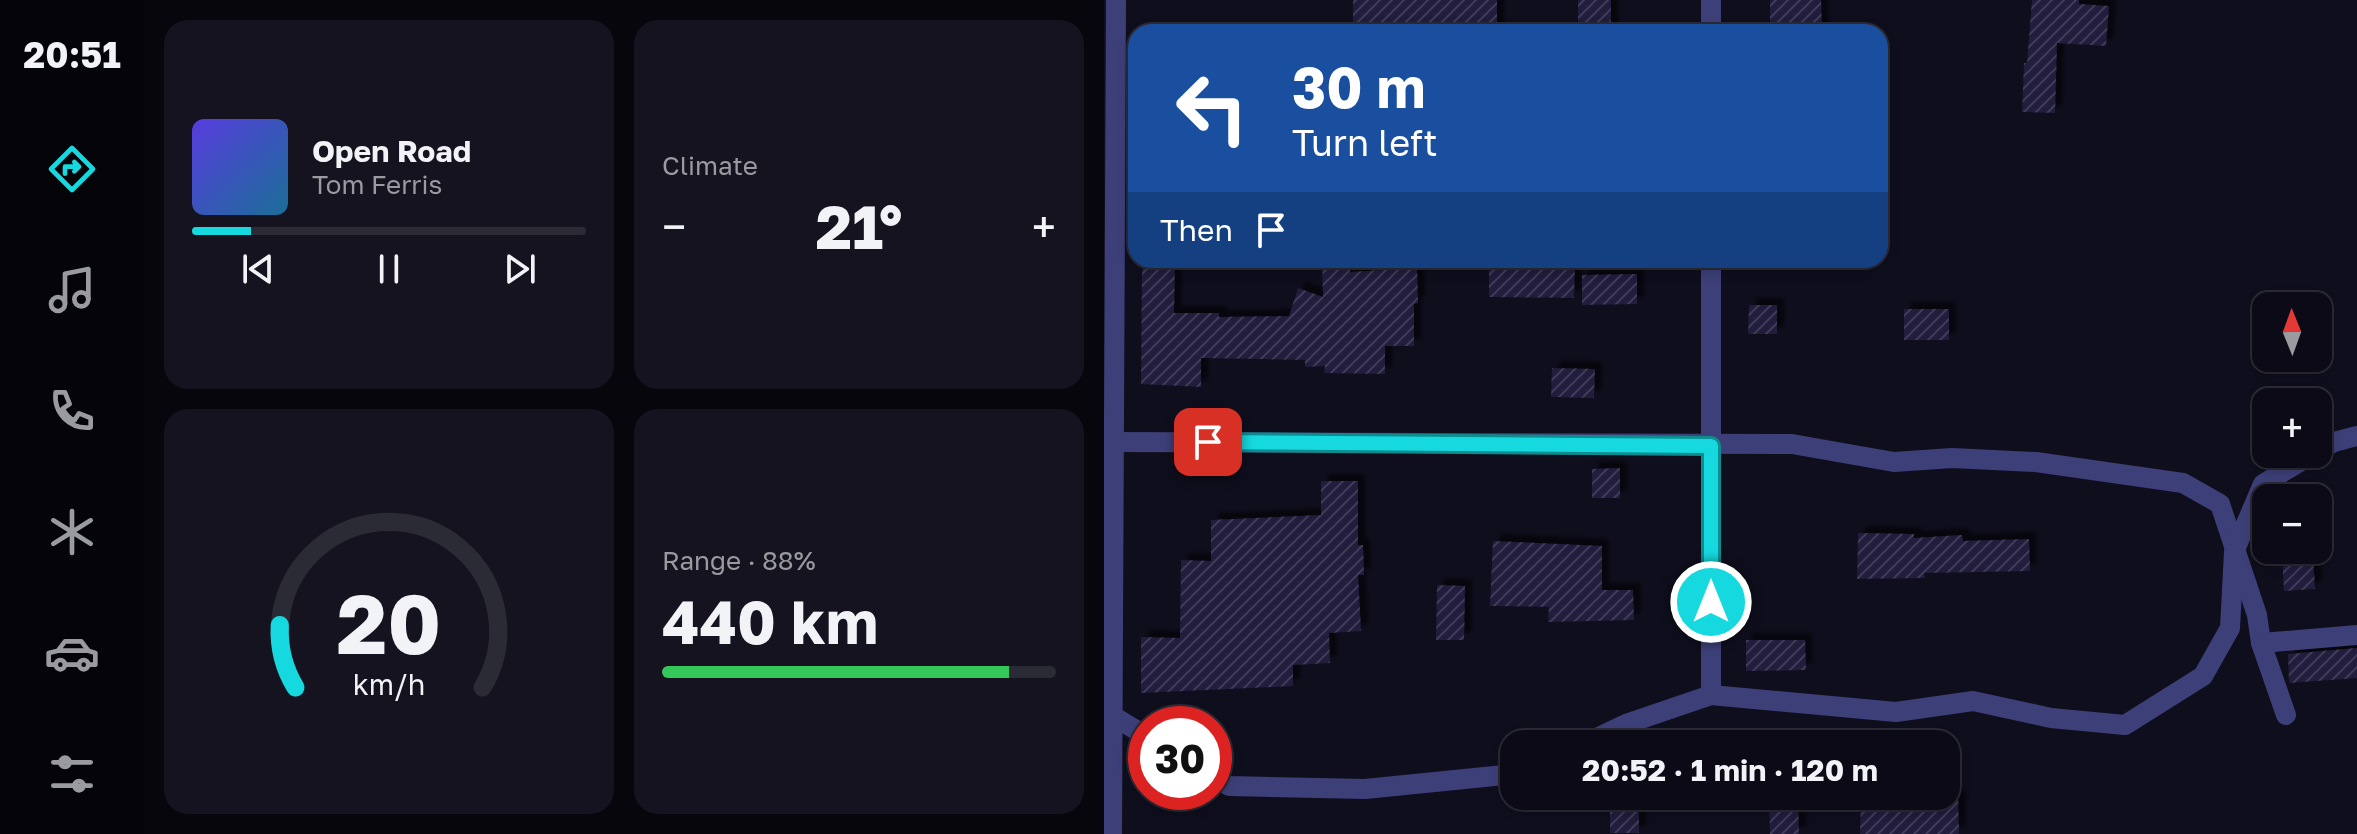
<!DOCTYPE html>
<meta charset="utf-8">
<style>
:root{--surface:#0b0a16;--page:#14131f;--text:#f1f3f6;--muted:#9a9aa1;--line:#2b2b35;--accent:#16d9df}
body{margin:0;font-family:"Golos Text",sans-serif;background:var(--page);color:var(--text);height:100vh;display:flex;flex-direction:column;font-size:30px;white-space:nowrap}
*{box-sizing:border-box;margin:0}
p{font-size:26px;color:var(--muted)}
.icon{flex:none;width:44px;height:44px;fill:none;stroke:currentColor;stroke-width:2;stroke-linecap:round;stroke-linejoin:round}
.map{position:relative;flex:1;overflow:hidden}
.sheet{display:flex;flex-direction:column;gap:20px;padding:20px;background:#06060c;width:960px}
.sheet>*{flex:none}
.hud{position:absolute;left:24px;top:24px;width:760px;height:244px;border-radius:24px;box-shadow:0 4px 12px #0003,0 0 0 2px var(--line);background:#1a4fa0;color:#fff;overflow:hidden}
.needle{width:52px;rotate:359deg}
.fabs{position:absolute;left:1148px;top:292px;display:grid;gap:16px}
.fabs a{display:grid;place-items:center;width:80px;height:80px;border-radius:16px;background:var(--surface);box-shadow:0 4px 12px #0003,0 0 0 2px var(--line);font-size:40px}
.speed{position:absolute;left:24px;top:706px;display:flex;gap:16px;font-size:40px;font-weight:700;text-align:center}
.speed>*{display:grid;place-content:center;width:104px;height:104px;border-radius:50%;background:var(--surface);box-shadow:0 4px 12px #0003,0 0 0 2px var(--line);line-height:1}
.speed .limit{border:12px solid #d22;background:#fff;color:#111}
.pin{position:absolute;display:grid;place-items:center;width:68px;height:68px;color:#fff;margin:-34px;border-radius:16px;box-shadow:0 4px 12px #0006}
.me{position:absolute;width:88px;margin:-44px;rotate:0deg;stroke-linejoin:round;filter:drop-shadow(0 0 6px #0008)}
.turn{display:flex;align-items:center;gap:28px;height:168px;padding:0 32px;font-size:36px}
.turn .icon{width:104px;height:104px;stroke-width:2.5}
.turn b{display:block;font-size:56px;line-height:68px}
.then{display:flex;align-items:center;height:76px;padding:0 32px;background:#0003;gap:16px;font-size:30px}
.big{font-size:60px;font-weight:700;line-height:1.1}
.sheet .widget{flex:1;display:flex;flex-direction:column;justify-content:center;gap:12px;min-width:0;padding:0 28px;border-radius:24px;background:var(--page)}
.sheet .dial{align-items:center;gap:0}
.dial svg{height:208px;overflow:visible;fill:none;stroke:var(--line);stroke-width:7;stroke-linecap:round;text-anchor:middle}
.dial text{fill:var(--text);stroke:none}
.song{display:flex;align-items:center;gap:24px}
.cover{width:96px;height:96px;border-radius:12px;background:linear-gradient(135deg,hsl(250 70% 55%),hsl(200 70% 35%))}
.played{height:8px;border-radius:4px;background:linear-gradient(90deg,var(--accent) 15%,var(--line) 15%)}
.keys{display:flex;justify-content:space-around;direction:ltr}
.heat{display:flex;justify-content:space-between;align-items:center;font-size:44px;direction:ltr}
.charge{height:12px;border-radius:6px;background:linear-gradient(90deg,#34c759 88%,var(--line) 0)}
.sheet .tiles{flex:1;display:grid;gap:20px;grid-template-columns:repeat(2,1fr)}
.trip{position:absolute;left:396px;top:730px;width:460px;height:80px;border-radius:24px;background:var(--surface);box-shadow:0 4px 12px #0003,0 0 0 2px var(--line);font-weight:700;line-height:80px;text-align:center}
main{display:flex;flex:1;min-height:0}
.dock{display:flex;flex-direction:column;width:144px;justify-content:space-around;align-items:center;background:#040409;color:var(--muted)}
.dock .icon{width:56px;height:56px}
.dock .selected{color:var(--accent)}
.dock b{font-size:36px;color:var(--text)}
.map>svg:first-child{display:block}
</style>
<main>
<nav class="dock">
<b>20:51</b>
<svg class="icon selected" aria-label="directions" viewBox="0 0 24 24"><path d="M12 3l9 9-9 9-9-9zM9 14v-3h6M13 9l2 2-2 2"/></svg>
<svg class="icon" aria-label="music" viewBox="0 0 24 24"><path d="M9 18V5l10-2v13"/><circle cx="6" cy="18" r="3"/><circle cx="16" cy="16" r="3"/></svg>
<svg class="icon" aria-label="phone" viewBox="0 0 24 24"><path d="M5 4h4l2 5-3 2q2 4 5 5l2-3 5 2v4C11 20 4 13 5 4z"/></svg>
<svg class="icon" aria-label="climate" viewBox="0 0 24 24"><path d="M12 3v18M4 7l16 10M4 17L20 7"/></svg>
<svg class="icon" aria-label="car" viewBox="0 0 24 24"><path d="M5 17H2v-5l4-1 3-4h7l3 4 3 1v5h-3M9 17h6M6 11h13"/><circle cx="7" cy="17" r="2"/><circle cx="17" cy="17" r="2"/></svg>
<svg class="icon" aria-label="filters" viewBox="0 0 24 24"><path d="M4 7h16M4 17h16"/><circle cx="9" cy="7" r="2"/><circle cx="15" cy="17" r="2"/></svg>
</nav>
<section class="sheet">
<div class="tiles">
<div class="widget">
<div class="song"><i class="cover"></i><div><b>Open Road</b><p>Tom Ferris</p></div></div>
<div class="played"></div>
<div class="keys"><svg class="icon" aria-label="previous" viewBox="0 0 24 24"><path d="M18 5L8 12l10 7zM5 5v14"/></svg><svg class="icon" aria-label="pause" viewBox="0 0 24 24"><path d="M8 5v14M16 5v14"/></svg><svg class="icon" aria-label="next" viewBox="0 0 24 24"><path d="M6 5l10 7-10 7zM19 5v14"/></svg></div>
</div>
<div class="widget"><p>Climate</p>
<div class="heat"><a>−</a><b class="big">21°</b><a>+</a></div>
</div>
<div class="widget dial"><svg viewBox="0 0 100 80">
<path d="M14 69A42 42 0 1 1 86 69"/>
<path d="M14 69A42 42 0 0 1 8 45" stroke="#16d9df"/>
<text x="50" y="56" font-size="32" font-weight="700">20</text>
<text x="50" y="72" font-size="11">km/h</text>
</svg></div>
<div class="widget"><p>Range · 88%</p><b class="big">440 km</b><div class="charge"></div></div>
</div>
</section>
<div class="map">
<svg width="1253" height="834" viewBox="0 0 1253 834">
<defs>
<pattern id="building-hatch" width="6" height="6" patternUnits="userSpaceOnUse" patternTransform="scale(2)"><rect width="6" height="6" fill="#201c3c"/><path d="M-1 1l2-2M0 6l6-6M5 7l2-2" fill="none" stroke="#3f3c59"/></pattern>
<filter id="shadow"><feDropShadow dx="7" dy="-7" stdDeviation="2" flood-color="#0009"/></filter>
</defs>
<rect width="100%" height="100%" fill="#0f0e1d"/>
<g fill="url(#building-hatch)" filter="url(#shadow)">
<polygon points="249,0 393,0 393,32 357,32 357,28 249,30"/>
<rect x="474" y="0" width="33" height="32"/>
<polygon points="666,0 717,0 718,32 666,32"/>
<polygon points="928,0 975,0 975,4 1005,6 1002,46 953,43 951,113 918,112 920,63 923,63"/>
<polygon points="218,260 246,260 246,272 313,268 314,303 310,304 310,346 281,346 281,374 220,373 221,366 201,367 201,360 97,358 97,387 37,384 38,261 71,262 70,313 115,313 115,317 185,316 194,288 219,297"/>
<polygon points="385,260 471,260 470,298 385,297"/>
<polygon points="533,274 533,304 478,305 478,275"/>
<polygon points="645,305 673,305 673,334 644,334"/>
<rect x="800" y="309" width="45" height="31"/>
<polygon points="448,368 491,369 490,398 447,397"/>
<polygon points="516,468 516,498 488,498 488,469"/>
<polygon points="217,481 254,481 254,545 259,545 260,575 254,575 257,631 225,633 226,663 189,665 189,686 37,693 37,637 76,638 77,560 107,561 107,520 217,515"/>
<polygon points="754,533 810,534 810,538 858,535 859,541 925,539 926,571 820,573 821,578 753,579"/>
<polygon points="389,541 498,546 498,590 529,590 530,620 444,622 445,607 386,606"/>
<polygon points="1209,555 1211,589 1180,591 1178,556"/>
<polygon points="333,585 361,586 360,640 332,640"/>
<polygon points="642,640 701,640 702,670 642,671"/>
<polygon points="1253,648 1253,678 1185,683 1184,654"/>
<polygon points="665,796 694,796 695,834 666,834"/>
<polygon points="757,796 854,796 855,834 756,834"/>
<rect x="506" y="802" width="29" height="31"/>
</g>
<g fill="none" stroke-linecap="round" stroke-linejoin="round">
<g stroke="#3d3f78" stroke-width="20">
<polyline points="607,32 607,0"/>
<polyline points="0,442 688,444 790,462 848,458 932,462 1079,483 1116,504 1153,615 1157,643 1182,715"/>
<polyline points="1214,451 1230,442 1253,436"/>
<polyline points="1157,643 1253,635"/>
<polyline points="607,695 607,260"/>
<polyline points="0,715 9,716 42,736"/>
<polyline points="480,744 522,724 607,695 792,712 869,701 947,718 1021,725 1099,676 1126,628 1130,552 1159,484 1209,454"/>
<polyline points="110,777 125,786 261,789 410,774"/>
<polyline points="8,834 12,0"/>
</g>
</g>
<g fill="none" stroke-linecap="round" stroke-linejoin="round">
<g stroke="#0e8d91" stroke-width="20">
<polyline id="route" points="104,442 607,446 607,602"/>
</g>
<use href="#route" stroke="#16d9df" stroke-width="14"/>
</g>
</svg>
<div class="fabs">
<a><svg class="needle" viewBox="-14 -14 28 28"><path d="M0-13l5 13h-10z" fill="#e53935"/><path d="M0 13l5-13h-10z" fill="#9a9aa1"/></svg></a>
<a>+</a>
<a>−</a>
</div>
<div class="speed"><div class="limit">30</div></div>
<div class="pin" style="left:104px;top:442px;background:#d93025"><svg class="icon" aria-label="arrive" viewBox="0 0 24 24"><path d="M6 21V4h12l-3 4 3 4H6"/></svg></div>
<svg class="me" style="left:607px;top:602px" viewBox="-20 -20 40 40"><circle r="17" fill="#16d9df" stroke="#fff" stroke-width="3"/><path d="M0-11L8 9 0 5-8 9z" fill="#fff"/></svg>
<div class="trip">20:52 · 1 min · 120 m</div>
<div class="hud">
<div class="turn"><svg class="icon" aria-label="left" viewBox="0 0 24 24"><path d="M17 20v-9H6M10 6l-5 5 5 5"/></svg><div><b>30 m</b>Turn left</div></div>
<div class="then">Then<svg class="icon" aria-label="arrive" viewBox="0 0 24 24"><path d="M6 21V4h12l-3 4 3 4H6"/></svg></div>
</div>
</div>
</main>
